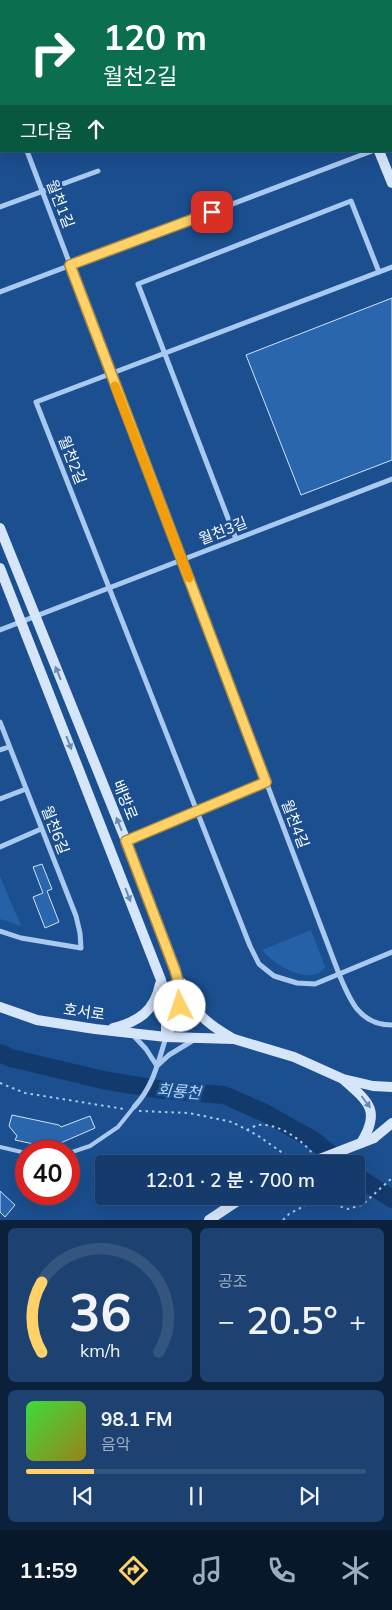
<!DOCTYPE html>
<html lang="ko">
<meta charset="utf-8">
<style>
:root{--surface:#143b6b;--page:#1d4271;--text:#f1f3f6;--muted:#9dadc1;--line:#33557e;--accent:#ffd166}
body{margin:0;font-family:Mulish,"Noto Sans KR",sans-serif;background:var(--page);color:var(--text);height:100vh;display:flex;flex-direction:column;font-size:19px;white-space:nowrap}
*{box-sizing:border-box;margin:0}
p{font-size:16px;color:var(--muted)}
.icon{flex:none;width:28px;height:28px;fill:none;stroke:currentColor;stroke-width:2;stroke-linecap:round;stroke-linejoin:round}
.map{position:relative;height:1220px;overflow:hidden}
.details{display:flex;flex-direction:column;gap:8px;padding:8px;background:#0b203b;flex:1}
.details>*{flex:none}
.banner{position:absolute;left:0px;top:0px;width:392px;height:152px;box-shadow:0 5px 20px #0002,0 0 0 1px var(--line);background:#0b6e4f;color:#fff;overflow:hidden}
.speed{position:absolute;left:15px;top:1140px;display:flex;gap:10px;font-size:25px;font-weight:700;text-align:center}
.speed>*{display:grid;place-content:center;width:65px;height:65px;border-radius:50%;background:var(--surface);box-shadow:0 5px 20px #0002,0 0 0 1px var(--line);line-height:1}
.speed .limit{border:8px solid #d22;background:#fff;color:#111}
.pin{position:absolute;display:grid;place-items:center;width:42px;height:42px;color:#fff;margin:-21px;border-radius:10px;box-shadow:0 2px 8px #0006}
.me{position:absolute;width:55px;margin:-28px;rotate:356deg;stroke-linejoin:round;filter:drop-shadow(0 0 4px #0008)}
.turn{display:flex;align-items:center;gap:18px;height:105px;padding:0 20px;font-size:22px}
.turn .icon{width:65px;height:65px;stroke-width:2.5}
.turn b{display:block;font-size:35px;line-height:42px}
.then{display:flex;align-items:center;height:48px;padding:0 20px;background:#0003;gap:10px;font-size:19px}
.big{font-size:38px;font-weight:600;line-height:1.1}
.details .card{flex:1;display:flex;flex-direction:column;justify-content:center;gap:8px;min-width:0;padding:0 18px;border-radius:8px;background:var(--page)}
.details .dial{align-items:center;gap:0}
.dial svg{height:130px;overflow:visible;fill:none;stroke:var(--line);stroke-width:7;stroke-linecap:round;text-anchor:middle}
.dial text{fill:var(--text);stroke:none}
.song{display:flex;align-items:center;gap:15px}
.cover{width:60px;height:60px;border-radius:8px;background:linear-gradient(135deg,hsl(120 70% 55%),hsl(50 70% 35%))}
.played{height:5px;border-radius:2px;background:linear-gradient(90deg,var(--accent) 20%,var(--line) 20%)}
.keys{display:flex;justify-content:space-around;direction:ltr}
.heat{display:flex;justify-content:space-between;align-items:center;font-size:28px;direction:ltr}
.details .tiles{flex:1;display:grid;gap:8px;grid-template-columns:1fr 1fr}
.card:last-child{grid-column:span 2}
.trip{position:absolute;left:95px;top:1155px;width:270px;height:50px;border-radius:5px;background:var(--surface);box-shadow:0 5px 20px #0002,0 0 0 1px var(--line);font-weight:600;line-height:50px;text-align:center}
.tab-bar{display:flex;height:80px;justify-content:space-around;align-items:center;background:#08182b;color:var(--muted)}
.tab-bar .icon{width:35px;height:35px}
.tab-bar .current{color:var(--accent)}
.tab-bar b{font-size:22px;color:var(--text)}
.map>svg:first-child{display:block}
</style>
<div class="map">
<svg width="392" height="1220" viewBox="0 0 392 1220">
<rect width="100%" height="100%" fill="#1b4f8f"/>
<g fill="#2461a8">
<polygon points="0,876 21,926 0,919"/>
<path d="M 311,930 L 325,967 C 311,988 273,964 262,950 Z"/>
</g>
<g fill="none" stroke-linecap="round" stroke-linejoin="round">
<g stroke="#123a6d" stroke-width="18">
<polyline points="0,1053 11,1058 103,1080 163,1090 224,1095 265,1113 315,1141 342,1164"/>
<polyline points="356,1176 392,1199"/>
</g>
</g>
<g fill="#2a66ad" stroke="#cfe3fa">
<polygon points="392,298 392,460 301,495 246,355"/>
<polygon points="42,864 52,889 47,891 59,922 45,928 33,897 43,893 33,867"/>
<polygon points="12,1115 59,1125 61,1127 90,1116 95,1128 56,1145 53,1142 44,1141 43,1146 15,1140 17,1136 9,1126"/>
<polygon points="0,1191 15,1205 5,1217 0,1212"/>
</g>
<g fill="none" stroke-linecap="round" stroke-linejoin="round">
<g stroke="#a9c9ee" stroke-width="2" stroke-dasharray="2.5 4" stroke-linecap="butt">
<polyline points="0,1083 25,1093 124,1109"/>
<polyline points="139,1111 189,1113 232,1122 257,1135 287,1156 291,1164"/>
<path d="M 247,1130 C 250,1128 255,1126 258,1125 C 278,1123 301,1139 312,1153"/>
<polyline points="283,1220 289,1214 317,1199 348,1209 362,1205 392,1178"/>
</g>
<g stroke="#a9c9ee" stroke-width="4">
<polyline points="140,1 143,0"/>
<polyline points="0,71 1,70"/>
<polyline points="0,1147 26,1153"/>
<polyline points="69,1153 90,1146 118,1127 134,1107"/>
</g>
<g stroke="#a9c9ee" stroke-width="5">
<polyline points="391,53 392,52"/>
<polyline points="0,81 1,84"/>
<polyline points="391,143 392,143"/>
<path d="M 27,151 L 339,974 C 350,1000 359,1025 392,1025"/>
<polyline points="0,207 98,171"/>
<polyline points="392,267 36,402 250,946 259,964 274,976 297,983 315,984 392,952"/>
<polyline points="0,292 372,151"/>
<polyline points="236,539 138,284 351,201 379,272"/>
<polyline points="0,630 392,479"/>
<polyline points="0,722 76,916 80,933 81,948 21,938 0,931"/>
<polyline points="0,750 9,747"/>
<polyline points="0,799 26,789"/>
<polyline points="126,841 266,782"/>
<polyline points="0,847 41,829"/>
<polyline points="133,1035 146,1049 157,1066 169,1055 192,1041"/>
<path d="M 134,1107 C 153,1087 158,1063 166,1037"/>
</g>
<g stroke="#d6e6fa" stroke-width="10">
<polyline points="318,0 319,1"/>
<polyline points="379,151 392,183"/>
<path d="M 0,528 L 126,841 L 175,970 C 183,1003 179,1008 166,1037"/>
<polyline points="0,568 161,980 166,1000 166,1031"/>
<path d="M 181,982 C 196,1013 202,1021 232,1038"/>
<polyline points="0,1007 37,1020 95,1029 166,1037 234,1039 294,1057 343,1079 373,1086 392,1087"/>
<path d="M 113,1028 C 138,1022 155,1011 160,984"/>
<path d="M 344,1080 C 369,1102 381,1111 361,1143"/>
<polyline points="374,1138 392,1123"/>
<polyline points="209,1220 245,1196"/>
</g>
<polyline stroke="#d6e6fa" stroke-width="10" points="307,1164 374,1138"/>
</g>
<defs><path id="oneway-solid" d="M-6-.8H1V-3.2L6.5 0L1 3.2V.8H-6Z" transform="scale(1.25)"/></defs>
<g fill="#668bba">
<use href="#oneway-solid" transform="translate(58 673) rotate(-112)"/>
<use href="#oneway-solid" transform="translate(69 743) rotate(69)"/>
<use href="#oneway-solid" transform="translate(119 824) rotate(-112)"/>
<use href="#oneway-solid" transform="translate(128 895) rotate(69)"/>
<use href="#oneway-solid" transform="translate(366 1102) rotate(53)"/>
</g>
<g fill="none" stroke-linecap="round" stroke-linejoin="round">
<g stroke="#a68842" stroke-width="12">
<polyline id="route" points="180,1006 180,988 175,970 126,841 266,782 70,265 212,212"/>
</g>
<use href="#route" stroke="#ffd166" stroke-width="9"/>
<polyline stroke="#f59e0b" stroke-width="9" points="115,386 189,578"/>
</g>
<g text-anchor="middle" stroke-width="5" stroke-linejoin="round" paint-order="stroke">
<g font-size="15" fill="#fff" stroke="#1b4f8f">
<text transform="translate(60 204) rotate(69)" y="5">월천1길</text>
<text transform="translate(72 460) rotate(69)" y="5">월천2길</text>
<text transform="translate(223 531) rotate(-21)" y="5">월천3길</text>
<text transform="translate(125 800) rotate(68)" y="5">배방로</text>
<text transform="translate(295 824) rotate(69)" y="5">월천4길</text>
<text transform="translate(55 830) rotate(69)" y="5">월천6길</text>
<text transform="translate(84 1012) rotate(8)" y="5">호서로</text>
</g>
<g font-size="16" font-style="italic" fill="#b5d3f5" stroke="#1b4f8f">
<text transform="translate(179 1091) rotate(5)" y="6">회룡천</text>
</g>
</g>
</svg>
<div class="speed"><div class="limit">40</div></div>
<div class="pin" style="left:212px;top:212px;background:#d93025"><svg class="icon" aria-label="arrive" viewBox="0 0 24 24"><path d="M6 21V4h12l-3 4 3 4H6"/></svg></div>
<svg class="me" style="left:180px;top:1006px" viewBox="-20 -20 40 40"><circle r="19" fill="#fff"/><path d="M0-13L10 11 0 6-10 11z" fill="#ffd166"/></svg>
<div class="trip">12:01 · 2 분 · 700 m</div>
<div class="banner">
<div class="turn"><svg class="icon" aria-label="right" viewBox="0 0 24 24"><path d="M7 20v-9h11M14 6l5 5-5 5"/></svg><div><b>120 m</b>월천2길</div></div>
<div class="then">그다음<svg class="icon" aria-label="ahead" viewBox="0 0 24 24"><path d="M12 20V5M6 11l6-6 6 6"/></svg></div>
</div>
</div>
<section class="details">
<div class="tiles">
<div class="card dial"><svg viewBox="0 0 100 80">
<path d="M14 69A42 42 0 1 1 86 69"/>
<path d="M14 69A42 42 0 0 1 14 26" stroke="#ffd166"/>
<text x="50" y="56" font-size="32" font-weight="700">36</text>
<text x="50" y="72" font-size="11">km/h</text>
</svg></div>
<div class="card"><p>공조</p>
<div class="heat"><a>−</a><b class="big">20.5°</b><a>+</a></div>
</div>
<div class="card">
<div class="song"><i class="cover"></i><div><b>98.1 FM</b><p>음악</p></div></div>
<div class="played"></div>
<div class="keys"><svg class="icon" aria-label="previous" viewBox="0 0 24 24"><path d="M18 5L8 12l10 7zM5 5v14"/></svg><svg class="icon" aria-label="pause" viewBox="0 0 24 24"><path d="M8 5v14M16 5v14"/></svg><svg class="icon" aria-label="next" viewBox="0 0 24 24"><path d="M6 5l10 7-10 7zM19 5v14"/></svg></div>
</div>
</div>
</section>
<nav class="tab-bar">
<b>11:59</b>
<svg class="icon current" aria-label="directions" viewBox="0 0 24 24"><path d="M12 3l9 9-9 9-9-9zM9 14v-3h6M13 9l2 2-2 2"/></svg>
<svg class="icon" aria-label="music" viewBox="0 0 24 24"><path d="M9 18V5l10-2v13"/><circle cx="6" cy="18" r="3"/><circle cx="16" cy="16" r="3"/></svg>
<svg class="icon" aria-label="phone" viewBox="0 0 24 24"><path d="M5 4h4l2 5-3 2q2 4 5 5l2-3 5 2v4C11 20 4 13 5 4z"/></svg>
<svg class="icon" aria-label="climate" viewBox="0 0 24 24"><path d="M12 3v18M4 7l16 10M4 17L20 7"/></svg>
</nav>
